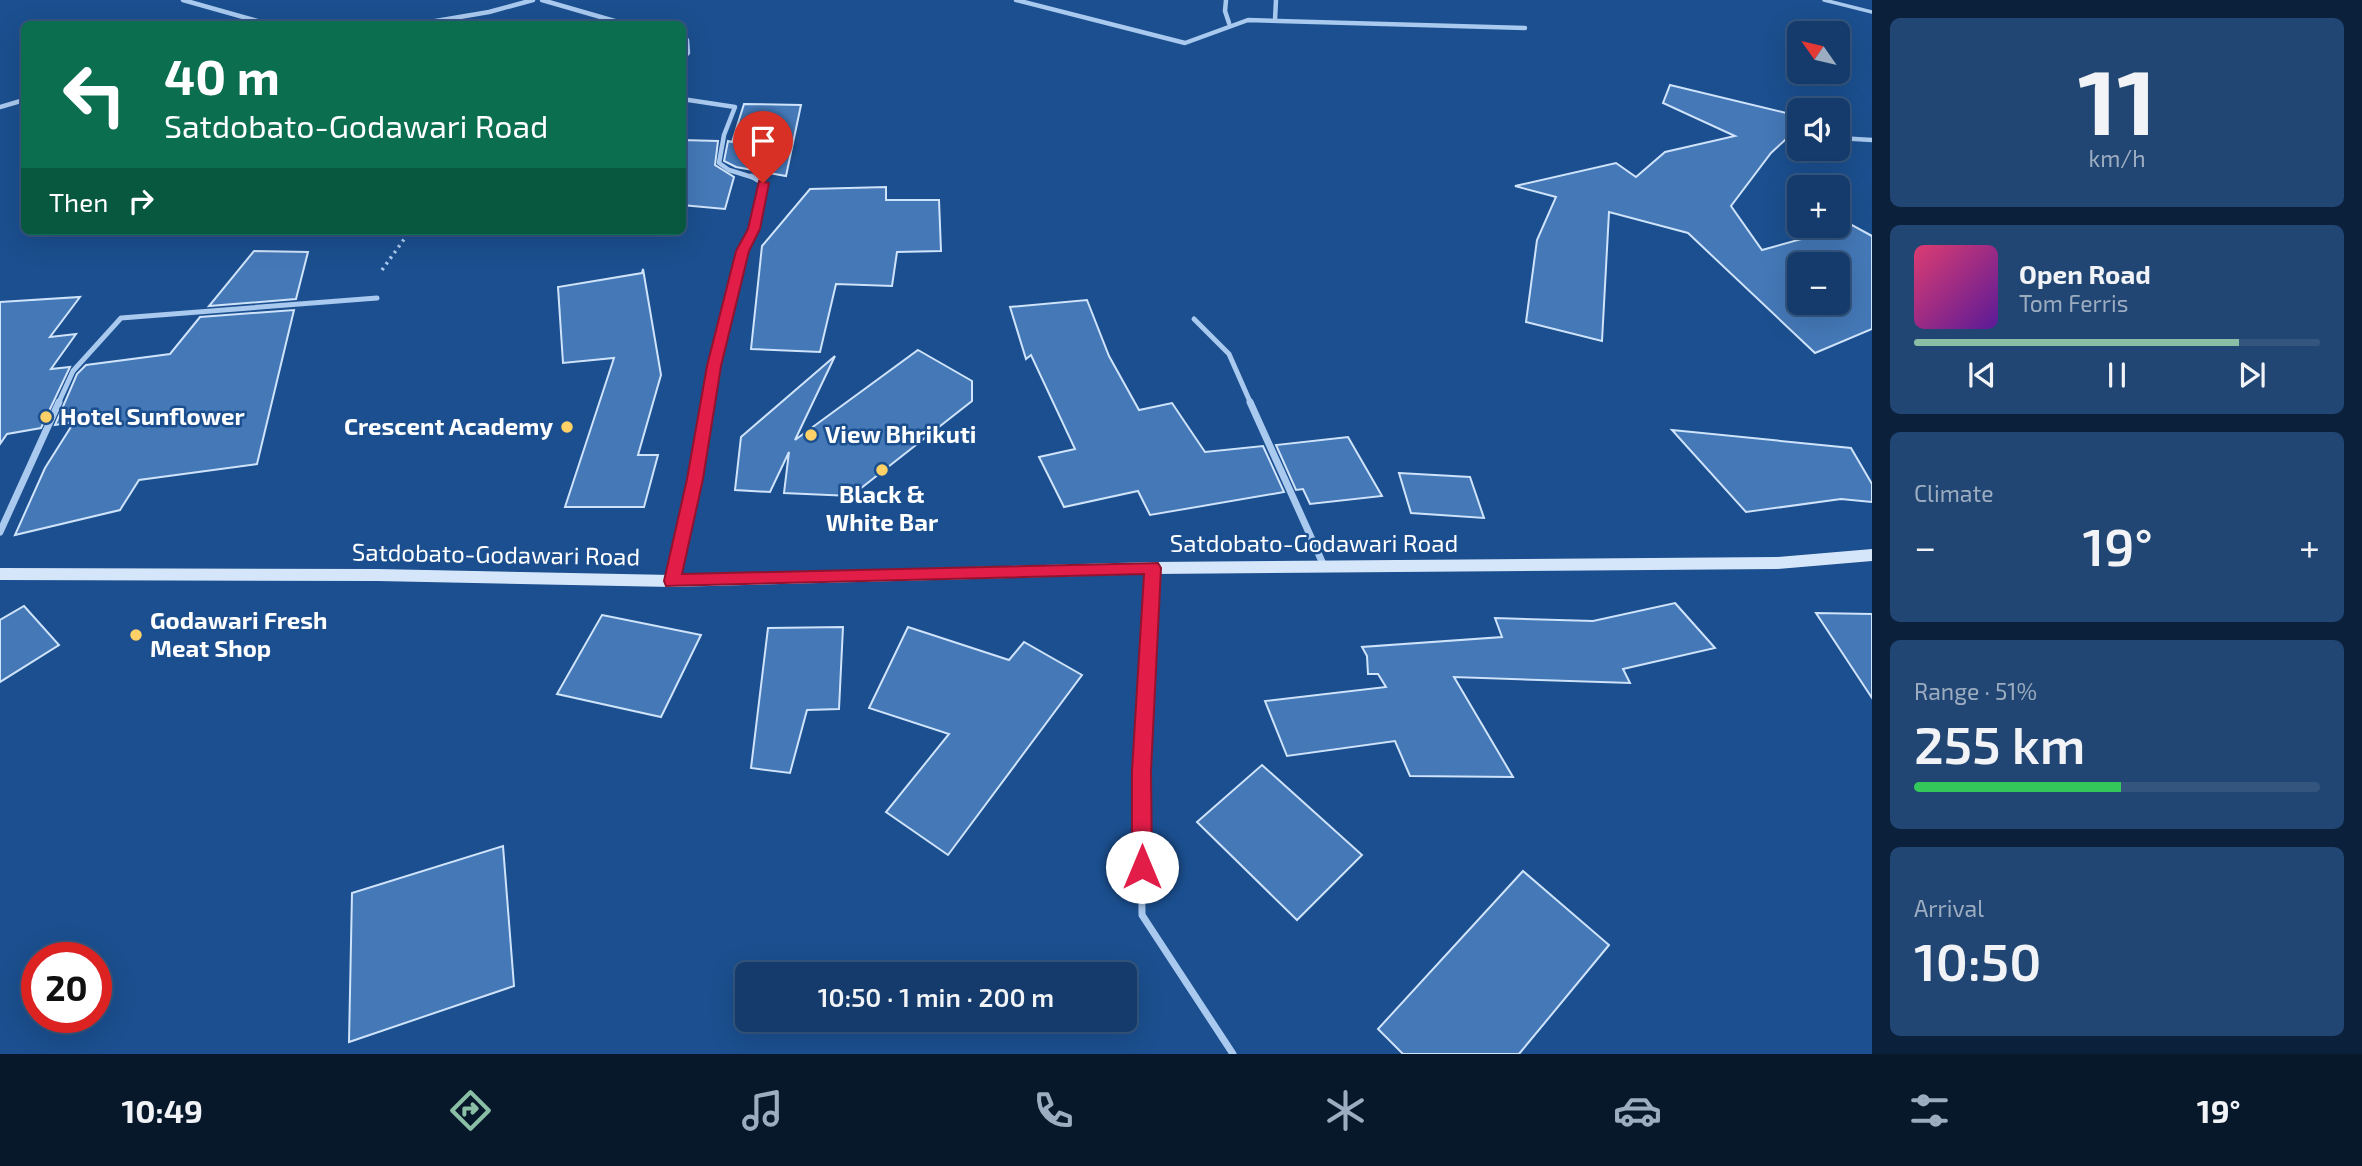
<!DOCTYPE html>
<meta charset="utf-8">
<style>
:root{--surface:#143b6b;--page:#214673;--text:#f1f3f6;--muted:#9dadc1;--line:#33557e;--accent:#8abfa5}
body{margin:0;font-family:"Exo 2",sans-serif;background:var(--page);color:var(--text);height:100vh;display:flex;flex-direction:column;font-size:26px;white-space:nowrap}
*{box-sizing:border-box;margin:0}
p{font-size:23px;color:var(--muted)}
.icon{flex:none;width:38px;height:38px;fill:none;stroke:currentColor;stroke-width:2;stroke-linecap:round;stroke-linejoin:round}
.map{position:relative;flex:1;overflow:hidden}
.side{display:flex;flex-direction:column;gap:18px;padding:18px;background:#0b203b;width:490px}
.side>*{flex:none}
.hud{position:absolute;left:21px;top:21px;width:665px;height:214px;border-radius:10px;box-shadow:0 7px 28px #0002,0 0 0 2px var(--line);background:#0b6e4f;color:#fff;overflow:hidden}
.needle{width:46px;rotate:304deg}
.tools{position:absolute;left:1787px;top:21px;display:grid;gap:14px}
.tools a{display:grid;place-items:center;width:63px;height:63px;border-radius:10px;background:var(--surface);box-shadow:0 7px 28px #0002,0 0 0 2px var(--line);font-size:35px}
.speed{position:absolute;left:21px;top:942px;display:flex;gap:14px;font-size:35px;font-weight:700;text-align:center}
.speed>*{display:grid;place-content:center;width:91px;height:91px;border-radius:50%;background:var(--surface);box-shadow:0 7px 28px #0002,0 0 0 2px var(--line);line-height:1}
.speed .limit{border:10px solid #d22;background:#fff;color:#111}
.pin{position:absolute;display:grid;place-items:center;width:60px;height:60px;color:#fff;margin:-72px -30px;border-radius:50% 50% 50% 0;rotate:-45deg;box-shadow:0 0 7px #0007}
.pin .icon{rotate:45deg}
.me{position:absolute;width:77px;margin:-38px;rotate:0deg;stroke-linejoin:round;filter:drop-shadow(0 0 5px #0008)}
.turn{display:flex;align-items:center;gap:24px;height:147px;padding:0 28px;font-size:32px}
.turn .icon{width:91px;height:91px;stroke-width:2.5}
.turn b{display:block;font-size:49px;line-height:60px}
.then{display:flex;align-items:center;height:66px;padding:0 28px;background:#0003;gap:14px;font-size:26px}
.big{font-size:52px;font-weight:600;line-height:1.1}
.side .tile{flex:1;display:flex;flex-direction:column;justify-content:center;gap:10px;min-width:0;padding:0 24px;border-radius:10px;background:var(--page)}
.side .dial{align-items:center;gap:0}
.dial b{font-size:91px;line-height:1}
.song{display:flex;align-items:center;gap:21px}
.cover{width:84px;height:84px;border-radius:10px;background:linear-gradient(135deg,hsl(340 70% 55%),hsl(270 70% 35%))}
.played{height:7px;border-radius:4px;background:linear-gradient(90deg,var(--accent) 80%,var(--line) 80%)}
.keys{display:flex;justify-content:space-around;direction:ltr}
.heat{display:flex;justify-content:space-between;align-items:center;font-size:38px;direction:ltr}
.charge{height:10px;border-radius:5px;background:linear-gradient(90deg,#34c759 51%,var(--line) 0)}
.trip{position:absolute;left:735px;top:962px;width:402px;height:70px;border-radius:10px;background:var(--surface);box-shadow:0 7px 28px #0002,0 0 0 2px var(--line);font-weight:600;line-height:70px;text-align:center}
.tabs{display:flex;height:112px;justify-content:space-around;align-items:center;background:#08182b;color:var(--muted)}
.tabs .icon{width:49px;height:49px}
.tabs .current{color:var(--accent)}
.tabs b{font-size:32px;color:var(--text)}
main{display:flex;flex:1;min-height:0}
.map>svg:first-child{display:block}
</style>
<main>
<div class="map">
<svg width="1872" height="1054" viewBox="0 0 1872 1054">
<rect width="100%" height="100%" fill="#1b4f8f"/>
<g fill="#4478b7" stroke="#cfe3fa" stroke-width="2" fill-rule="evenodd">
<path d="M 1670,85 L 1799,116 L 1799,127 L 1771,153 L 1731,206 L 1762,250 L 1852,225 L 1872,236 L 1872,329 L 1815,353 L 1688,233 L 1609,212 L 1602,341 L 1526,322 L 1537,240 L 1556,197 L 1515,186 L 1616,163 L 1636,177 L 1665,152 L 1735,136 L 1663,103 ZM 1799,264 L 1838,264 L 1838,303 L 1799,303 Z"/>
<polygon points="744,104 801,105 786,176 736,167 724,161 728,141 732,142"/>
<polygon points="682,140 718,141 715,165 734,177 725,209 682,205"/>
<polygon points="886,187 886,200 939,200 941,251 897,252 892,286 836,284 820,352 751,349 762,246 810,189"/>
<polygon points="254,251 308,252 296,299 209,306"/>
<polygon points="643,269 661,375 638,455 658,455 644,507 565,507 614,358 563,363 558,287 642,273"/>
<polygon points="80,297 50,337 76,334 51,369 70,367 41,428 7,434 0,444 0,302"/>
<polygon points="1087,300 1109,356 1139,410 1172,403 1205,452 1263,446 1284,492 1150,515 1138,491 1064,507 1039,457 1075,449 1031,355 1026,359 1010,307"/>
<polygon points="294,310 257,464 139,480 120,510 15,535 45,468 74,422 55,425 77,374 86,365 170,354 200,317"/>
<polygon points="918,350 972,381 972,401 851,496 784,493 789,452 770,492 735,490 741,437 835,356 795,440"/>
<polygon points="1672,430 1851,448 1872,484 1872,502 1841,499 1746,512"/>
<polygon points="1348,437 1382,496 1310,504 1303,489 1296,490 1276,445"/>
<polygon points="1399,473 1470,477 1484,518 1411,513"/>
<polygon points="1675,603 1715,648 1623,669 1630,683 1454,677 1513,777 1410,776 1395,741 1287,756 1265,701 1386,687 1378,674 1368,674 1367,656 1362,647 1502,637 1495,618 1593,621"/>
<polygon points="24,606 59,645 0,682 0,620"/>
<polygon points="1816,613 1872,614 1872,698"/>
<polygon points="602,615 701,635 661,717 557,694"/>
<polygon points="843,627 839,709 807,710 790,773 751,768 768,628"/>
<polygon points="908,627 1009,660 1024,642 1082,675 948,855 886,812 949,734 869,708"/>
<polygon points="1262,765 1362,855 1297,920 1197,822"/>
<polygon points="503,846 514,986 349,1042 352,893"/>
<polygon points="1523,871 1609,945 1519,1054 1403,1054 1378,1029"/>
</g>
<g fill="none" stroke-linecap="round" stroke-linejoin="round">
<polyline stroke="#a9c9ee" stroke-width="3.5" stroke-dasharray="2.5 4.5" stroke-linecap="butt" points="382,270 410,231"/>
<polyline stroke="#a9c9ee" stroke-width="3.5" points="1824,0 1872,12"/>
<polyline stroke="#a9c9ee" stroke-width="5" points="1146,690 1153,568"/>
<polyline stroke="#a9c9ee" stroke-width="7" points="1146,689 1141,771 1142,915 1233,1054"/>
<g stroke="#a9c9ee" stroke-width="4.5">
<polyline points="183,0 268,24"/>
<polyline points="542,0 625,24"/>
<polyline points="1016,0 1185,43 1248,20 1525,28"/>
<polyline points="1226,0 1225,11 1229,23"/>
<polyline points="1275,20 1276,0"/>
<polyline points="418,24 489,12 533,0"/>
<polyline points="682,39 687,40 688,53 682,59"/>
<polyline points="682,99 735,107 724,135 719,163 729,170 755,178"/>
<polyline points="0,107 24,100"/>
<polyline points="1838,138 1872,140"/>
</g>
<g stroke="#a9c9ee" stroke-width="5">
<polyline points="1194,319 1229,354 1251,404"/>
<polyline points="58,404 73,371 121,318 377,298"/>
<polyline points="708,404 742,251 754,229 763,183 751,176"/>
</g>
<g stroke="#a9c9ee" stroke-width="7">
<polyline points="1250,402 1324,566"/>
<polyline points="0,532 59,402"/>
<polyline points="672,581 695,479 708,402"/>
</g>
<polygon fill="#d6e6fa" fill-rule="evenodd" points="1872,549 1872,561 1777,569 1153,574 672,587 378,581 0,580 0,568 378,569 672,575 1153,562 1777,557"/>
</g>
<polygon fill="#e11d48" stroke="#92132f" stroke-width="2" points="759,181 769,183 760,229 749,251 721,366 703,479 682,574 1158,563 1161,568 1151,771 1152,867 1149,874 1142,877 1135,874 1132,867 1132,771 1144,574 666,586 664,581 687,479 707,366 736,251 748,229"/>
<g fill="#ffd166" stroke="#1b4f8f" stroke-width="2.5">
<circle cx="46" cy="417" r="7"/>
<circle cx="567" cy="427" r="7"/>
<circle cx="811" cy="435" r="7"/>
<circle cx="882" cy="470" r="7"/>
<circle cx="136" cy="635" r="7"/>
</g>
<g text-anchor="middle" stroke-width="5" stroke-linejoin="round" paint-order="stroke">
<g font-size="24" font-weight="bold" fill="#fff" stroke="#1b4f8f" text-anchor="start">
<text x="60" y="425">Hotel Sunflower</text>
<text x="553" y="435" text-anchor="end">Crescent Academy</text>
<text x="825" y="443">View Bhrikuti</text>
<text x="882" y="503" text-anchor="middle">Black &amp;<tspan x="882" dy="28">White Bar</tspan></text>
<text x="150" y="629">Godawari Fresh<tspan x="150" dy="28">Meat Shop</tspan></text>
</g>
<g font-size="24" fill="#fff" stroke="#1b4f8f">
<text x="1314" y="552">Satdobato-Godawari Road</text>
<text transform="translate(496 555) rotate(1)" y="8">Satdobato-Godawari Road</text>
</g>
</g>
</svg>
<div class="tools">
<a><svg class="needle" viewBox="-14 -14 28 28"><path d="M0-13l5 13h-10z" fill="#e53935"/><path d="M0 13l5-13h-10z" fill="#9dadc1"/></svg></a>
<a><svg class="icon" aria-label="sound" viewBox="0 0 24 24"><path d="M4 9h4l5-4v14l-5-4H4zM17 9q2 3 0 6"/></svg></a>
<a>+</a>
<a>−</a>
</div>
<div class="speed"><div class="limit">20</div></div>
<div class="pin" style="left:763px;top:183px;background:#d93025"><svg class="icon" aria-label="arrive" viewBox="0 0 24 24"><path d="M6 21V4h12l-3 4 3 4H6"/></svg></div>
<svg class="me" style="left:1142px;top:867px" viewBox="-20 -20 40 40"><circle r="19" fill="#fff"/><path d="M0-13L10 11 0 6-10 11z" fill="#e11d48"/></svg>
<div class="trip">10:50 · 1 min · 200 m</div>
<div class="hud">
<div class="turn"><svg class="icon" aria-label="left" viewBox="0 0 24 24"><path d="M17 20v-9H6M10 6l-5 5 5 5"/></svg><div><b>40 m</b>Satdobato-Godawari Road</div></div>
<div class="then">Then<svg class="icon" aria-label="right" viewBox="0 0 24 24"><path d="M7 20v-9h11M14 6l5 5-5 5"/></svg></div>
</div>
</div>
<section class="side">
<div class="tile dial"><b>11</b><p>km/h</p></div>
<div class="tile">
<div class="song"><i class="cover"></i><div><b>Open Road</b><p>Tom Ferris</p></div></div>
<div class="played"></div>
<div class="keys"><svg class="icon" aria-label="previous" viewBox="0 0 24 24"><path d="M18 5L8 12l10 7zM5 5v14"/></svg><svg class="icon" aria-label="pause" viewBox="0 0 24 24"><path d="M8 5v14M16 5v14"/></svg><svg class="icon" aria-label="next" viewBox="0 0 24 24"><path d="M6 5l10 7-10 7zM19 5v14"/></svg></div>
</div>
<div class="tile"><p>Climate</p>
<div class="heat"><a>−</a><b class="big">19°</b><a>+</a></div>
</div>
<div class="tile"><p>Range · 51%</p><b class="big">255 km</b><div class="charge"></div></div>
<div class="tile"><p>Arrival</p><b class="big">10:50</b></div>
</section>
</main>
<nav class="tabs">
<b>10:49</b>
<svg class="icon current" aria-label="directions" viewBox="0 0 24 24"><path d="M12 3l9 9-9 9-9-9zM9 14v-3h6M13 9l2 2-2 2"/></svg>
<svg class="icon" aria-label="music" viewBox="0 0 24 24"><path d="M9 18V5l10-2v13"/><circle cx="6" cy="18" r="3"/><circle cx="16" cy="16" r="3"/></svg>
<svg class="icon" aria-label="phone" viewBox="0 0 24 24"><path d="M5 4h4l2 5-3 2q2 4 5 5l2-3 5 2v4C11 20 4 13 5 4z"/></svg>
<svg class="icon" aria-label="climate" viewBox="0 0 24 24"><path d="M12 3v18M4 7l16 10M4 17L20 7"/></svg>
<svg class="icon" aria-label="car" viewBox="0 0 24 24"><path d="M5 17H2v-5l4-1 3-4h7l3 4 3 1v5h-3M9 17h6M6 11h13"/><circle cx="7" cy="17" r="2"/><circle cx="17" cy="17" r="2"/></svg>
<svg class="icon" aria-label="filters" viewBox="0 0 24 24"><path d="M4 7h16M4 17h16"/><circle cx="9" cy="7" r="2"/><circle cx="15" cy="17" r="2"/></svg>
<b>19°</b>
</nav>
